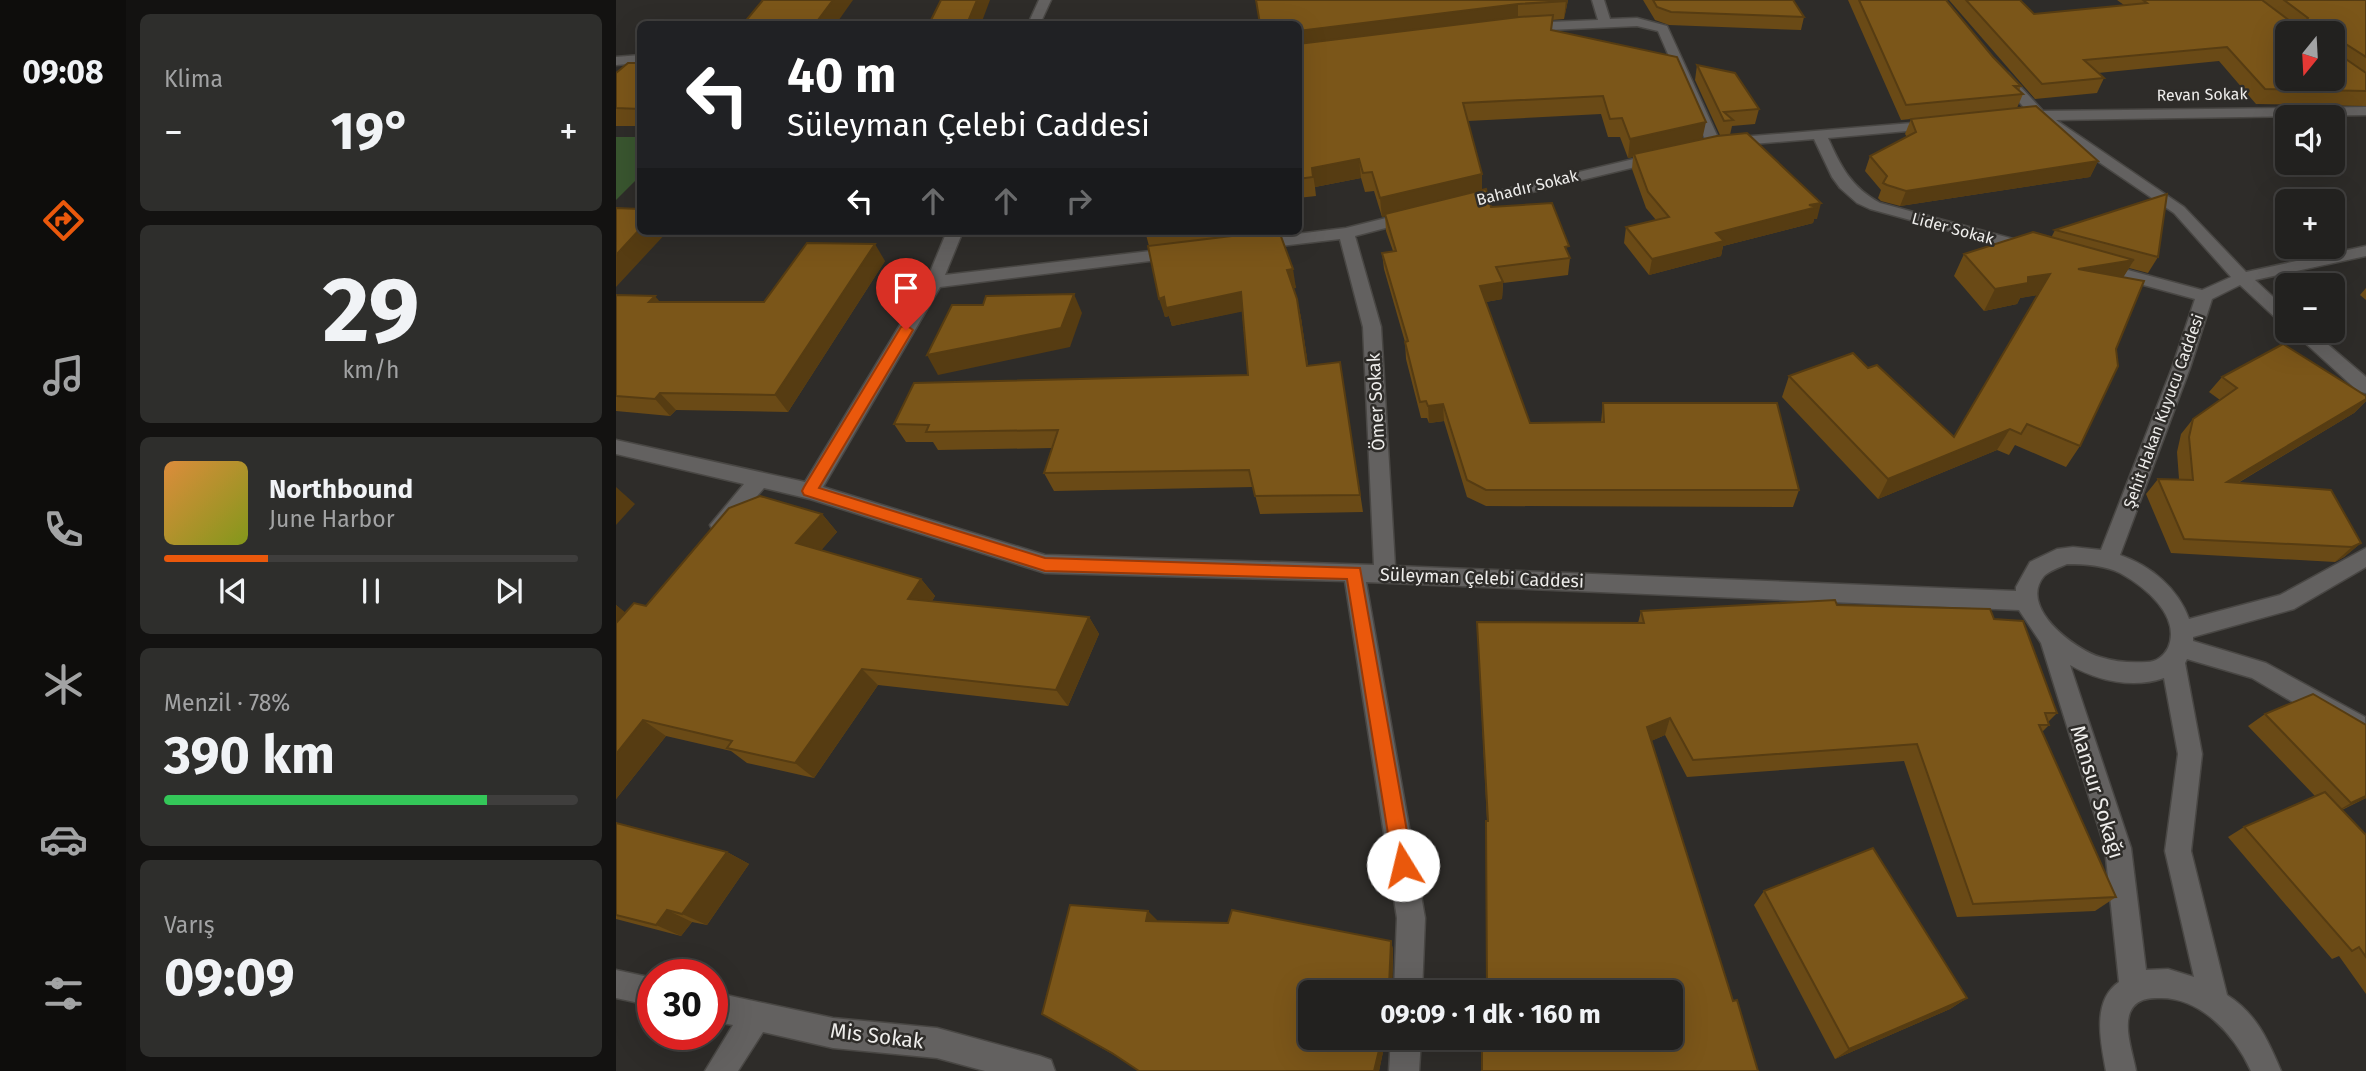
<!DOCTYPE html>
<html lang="tr">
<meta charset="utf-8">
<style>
:root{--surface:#22211f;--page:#2e2e2c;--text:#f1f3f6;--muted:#a2a3a4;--line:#3f3e3d;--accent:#ea580c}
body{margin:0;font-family:"Fira Sans",sans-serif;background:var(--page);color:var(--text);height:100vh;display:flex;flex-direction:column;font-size:26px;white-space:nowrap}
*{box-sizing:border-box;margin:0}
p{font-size:23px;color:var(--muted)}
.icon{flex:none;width:38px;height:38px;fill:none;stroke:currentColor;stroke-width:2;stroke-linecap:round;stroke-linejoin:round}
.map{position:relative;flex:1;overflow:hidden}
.drawer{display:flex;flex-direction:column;gap:14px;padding:14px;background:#131211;width:490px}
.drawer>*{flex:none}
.top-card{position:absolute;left:21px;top:21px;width:665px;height:214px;border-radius:10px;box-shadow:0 7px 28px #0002,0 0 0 2px var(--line);background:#202124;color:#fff;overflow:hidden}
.needle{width:46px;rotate:198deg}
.controls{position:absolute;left:1659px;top:21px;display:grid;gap:14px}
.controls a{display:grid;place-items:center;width:70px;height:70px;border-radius:10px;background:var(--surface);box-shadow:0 7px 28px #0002,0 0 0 2px var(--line);font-size:35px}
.speed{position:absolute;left:21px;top:959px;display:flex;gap:14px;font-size:35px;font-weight:700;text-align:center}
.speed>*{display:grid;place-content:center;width:91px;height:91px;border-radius:50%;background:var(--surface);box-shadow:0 7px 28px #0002,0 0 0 2px var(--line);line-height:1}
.speed .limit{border:10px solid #d22;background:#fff;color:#111}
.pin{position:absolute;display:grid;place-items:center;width:60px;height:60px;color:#fff;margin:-72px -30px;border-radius:50% 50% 50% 0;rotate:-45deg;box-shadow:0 0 7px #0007}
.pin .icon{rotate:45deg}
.me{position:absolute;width:77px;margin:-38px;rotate:351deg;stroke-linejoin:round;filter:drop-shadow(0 0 5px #0008)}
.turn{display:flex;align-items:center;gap:24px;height:147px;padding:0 35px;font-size:32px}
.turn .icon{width:91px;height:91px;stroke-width:2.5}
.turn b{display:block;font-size:49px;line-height:60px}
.lanes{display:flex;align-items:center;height:66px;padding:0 35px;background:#0003;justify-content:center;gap:35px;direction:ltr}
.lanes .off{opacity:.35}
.big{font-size:52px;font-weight:700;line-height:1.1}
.drawer .card{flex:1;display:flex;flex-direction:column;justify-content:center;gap:10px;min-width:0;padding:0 24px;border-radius:10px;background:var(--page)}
.drawer .dial{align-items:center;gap:0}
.dial b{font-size:91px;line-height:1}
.song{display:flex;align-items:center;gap:21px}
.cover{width:84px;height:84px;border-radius:10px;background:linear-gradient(135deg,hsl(30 70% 55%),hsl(70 70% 35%))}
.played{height:7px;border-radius:4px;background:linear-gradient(90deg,var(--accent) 25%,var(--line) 25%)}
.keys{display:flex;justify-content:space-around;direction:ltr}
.heat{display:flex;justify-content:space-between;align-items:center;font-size:38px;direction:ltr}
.charge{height:10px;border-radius:5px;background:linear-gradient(90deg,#34c759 78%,var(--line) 0)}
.trip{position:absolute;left:682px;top:980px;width:385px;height:70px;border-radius:10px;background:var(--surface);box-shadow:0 7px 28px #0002,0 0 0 2px var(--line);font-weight:700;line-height:70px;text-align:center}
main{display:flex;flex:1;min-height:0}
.menu{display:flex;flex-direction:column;width:126px;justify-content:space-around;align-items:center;background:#0e0d0c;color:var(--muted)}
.menu .icon{width:49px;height:49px}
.menu .active{color:var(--accent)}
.menu b{font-size:32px;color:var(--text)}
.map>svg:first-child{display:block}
</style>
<main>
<nav class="menu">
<b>09:08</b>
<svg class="icon active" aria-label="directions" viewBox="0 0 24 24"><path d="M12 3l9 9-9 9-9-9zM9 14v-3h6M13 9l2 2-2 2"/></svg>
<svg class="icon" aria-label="music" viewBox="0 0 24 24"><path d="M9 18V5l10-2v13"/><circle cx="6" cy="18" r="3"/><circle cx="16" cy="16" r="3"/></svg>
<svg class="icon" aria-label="phone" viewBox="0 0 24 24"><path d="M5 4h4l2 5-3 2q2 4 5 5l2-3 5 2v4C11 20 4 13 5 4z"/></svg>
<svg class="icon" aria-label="climate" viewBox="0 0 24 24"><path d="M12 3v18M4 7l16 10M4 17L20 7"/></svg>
<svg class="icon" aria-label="car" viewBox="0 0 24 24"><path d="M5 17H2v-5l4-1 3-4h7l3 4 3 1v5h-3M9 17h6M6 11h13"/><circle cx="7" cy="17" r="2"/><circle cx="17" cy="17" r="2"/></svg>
<svg class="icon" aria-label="filters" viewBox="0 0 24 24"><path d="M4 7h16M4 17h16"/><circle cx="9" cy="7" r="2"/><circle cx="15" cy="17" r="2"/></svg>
</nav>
<section class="drawer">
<div class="card"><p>Klima</p>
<div class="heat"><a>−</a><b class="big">19°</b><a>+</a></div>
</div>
<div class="card dial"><b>29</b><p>km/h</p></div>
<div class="card">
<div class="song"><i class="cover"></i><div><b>Northbound</b><p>June Harbor</p></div></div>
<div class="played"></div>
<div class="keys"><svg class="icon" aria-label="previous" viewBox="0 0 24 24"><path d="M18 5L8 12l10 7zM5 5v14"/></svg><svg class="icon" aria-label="pause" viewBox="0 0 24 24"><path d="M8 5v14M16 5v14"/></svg><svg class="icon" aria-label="next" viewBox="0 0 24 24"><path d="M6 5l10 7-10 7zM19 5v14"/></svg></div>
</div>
<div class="card"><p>Menzil · 78%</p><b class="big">390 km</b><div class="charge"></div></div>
<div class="card"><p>Varış</p><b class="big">09:09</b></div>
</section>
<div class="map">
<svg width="1750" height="1071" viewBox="0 0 1750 1071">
<rect width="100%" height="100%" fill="#2e2c29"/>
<polygon fill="#39552f" points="0,137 24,137 24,176 0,200"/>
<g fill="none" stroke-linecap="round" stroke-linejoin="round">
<g stroke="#494744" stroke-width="3">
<g id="minor">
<polygon points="423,0 435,0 424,24 412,24"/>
<polygon points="976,0 988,0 994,19 1021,18 1051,26 1105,144 1103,147 1093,147 1091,144 1042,31 1021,26 910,31 904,27 910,23 982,20"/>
<polygon points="24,55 24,63 0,65 0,57"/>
<path d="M 1387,72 L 1392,73 L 1427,111 L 1750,107 L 1750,115 L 1440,120 L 1568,207 L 1630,272 L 1750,246 L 1750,256 L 1639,280 L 1671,310 L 1671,325 L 1665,323 L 1624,285 L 1596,299 L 1574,368 L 1504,555 C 1535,566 1562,588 1573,619 L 1664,595 L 1750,548 L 1750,567 L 1678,609 L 1577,637 L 1577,641 L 1650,663 L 1749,717 L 1750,745 L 1636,678 L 1571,659 L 1569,663 L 1586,754 L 1575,851 L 1611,995 C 1640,1013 1652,1040 1665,1071 L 1635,1071 C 1619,1035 1584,996 1542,998 C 1533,998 1523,999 1517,1007 C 1505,1023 1517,1053 1520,1071 L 1490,1071 C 1485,1043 1475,1001 1503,982 L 1489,848 L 1425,643 L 1403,610 L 750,582 L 809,918 L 806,992 L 778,992 L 781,918 L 729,581 L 429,573 L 194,499 L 148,488 L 111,531 L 104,533 L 97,531 L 94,525 L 128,484 L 0,454 L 0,440 L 189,482 L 310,282 L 331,231 L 347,231 L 329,275 L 560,248 L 568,253 L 566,257 L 324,287 L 207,487 L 429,555 L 758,565 L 747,327 L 724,239 L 640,249 L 632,244 L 640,239 L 730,228 L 798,211 L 806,216 L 804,219 L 739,236 L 765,327 L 779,566 L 1400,591 L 1400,587 L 1414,562 L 1441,549 L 1457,547 L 1485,550 L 1556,368 L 1579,299 L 1476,271 L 1474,267 L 1476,263 L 1482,262 L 1586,290 L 1615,277 L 1558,213 L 1421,120 L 1396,119 L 1396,113 L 1412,112 L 1380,76 ZM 1451,564 C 1469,564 1488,565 1504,573 C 1528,586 1566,616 1552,648 C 1548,656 1540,662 1531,662 C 1514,663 1500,662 1484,657 C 1458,649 1402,607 1428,576 C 1433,571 1444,567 1451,564 ZM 1454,665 C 1482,681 1517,689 1548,678 L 1562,754 L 1549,851 L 1578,977 L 1552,969 L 1530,970 L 1515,848 Z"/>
<path d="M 1320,121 L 1325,122 L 1325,128 L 1212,138 C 1225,167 1235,187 1264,203 L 1420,245 L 1422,248 L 1420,251 L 1408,251 L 1254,209 L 1241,203 L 1224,188 L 1216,177 L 1198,139 L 1112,146 L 1105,142 L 1112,138 Z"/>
<polygon points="1043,153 1048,154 1050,157 1048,160 846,209 838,204 841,201"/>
<polygon points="1676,331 1696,331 1750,377 1750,393 1743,392"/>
<polygon points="0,970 37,978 37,1006 0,998"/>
<polygon points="96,992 217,1018 321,1028 424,1056 435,1060 439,1071 369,1071 321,1058 217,1048 147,1032 122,1071 89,1071 117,1025 96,1021"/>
<polygon points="775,1038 805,1038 803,1071 773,1071"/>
</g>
</g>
<use href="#minor" fill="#636160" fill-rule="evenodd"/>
</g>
<g fill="#6a4a16">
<polygon points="640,0 952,0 948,19 936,20 936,31 1087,139 1104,135 1079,80 1081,65 1143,109 1139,124 1116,126 1114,135 1201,219 1198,219 1197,223 1107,246 1105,256 1033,275 1008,243 1010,227 1040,220 1030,208 1016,169 1017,157 1012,158 1004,137 992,137 985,114 852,121 866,174 866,189 875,207 953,256 954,258 952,275 887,283 886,299 870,302 914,423 985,422 987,403 1183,490 1177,507 870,506 851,497 828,421 813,423 811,418 805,418 790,359 789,342 768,269 766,253 777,251 770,231 769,216 766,217 758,191 749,192 745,178 699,187 700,196 682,198 682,24"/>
<polygon points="1027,0 1177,0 1188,17 1185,30 1053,25 1039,20"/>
<polygon points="1232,0 1330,0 1377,57 1405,86 1403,91 1407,94 1401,108 1482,161 1474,177 1284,206 1265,201 1262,198 1265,190 1249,171 1254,156 1291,137 1289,134 1295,119 1285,120"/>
<polygon points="1333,0 1404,0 1418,14 1508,5 1501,0 1750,0 1750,106 1640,104 1603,61 1482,73 1488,78 1481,93 1419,99"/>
<polygon points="24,63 24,126 0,126 0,73"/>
<polygon points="1439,230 1542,257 1532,273 1513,268 1507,277 1500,349 1464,446 1450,467 1399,445 1393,455 1381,450 1262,499 1166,397 1173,376 1252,368 1338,437 1421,295 1404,298 1401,304 1368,311 1338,276 1348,254 1435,238"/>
<polygon points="529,231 663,231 680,288 677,288 681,299 685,318 692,366 724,362 747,512 644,514 637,487 438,491 428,473 436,448 322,450 317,442 290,442 278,424 632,375 626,311 556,326 553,316 549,317 533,246"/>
<polygon points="269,261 172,412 60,410 54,416 0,411 0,295 44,302 148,302"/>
<polygon points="1750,288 1750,300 1744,295"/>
<polygon points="1606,377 1750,396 1750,401 1738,413 1622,483 1745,543 1728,557 1719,562 1555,553 1530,494 1542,479 1563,479 1561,452 1565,434 1577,419 1604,400 1593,392"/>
<polygon points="206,514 221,532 205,550 305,579 319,596 316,601 473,617 483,634 452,706 262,685 198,778 131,763 115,751 50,736 0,799 0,605 9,613 30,606"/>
<polygon points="1221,605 1378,619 1441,713 1432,722 1433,725 1426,732 1500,897 1479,911 1341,917 1288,761 1071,777 1049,735 1035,741 871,1047 871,821 861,622 1022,623 1025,611"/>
<polygon points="1649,714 1750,725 1750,798 1726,810 1750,835 1750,994 1723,956 1716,959 1612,837 1628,827 1699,796 1632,726"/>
<polygon points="0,823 111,852 133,864 91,925 76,922 65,936 0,919"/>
<polygon points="1148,891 1351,998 1334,1009 1219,1059 1138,905"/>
<polygon points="541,920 540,922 775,941 777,950 776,992 695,992 695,1038 766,1038 764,1046 767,1052 763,1071 523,1071 505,1059 426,1014"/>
</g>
<g fill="#563c12">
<polygon points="217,0 237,0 220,24 199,24"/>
<polygon points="361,0 374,0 365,24 351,24"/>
<polygon points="950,0 952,0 948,19"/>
<polygon points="902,4 902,21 682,49 682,31"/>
<polygon points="1090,122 1086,140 1018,154 1017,157 1012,158 1014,139"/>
<polygon points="743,159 745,178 699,187 696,168"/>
<polygon points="1482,161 1474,177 1284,206 1290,191"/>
<polygon points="866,174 866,193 766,217 764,198"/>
<polygon points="1205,203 1201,219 1198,219 1197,223 1107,246 1105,256 1033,275 1036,259 1100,233 1193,205"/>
<polygon points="24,229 24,231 52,231 0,287 0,255"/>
<polygon points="259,244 269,261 172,412 159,395"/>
<polygon points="1518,260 1505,281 1462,269"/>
<polygon points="677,269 680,288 675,289 671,270"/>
<polygon points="1434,274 1422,295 1404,298 1401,304 1368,311 1379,289 1412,277"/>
<polygon points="887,282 886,299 864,303 864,286"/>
<polygon points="625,292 629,311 556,326 553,316 549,317 543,299"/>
<polygon points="458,294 466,313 454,347 322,375 311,355"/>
<polygon points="39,296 53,313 33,302"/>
<polygon points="681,299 685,318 695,384 691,366"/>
<polygon points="44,393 60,410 54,416 39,399"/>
<polygon points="1750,399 1750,401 1738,413 1598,497 1611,482"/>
<polygon points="827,404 828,421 813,423 812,406"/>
<polygon points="1394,429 1381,450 1262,499 1272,479"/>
<polygon points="0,487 19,504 0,525"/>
<polygon points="206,514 221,532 196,561 180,543"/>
<polygon points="1745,543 1728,557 1719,562 1736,547"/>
<polygon points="305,579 319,596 307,616 292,599"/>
<polygon points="0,605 10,613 0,626"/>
<polygon points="473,617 483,634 452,706 440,690"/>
<polygon points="246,669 262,685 198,778 179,763"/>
<polygon points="1054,718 1049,735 1026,745 1031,727"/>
<polygon points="27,720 50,736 0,799 0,754"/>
<polygon points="1750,796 1750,798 1716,814 1735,803"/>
<polygon points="111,852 133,864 91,925 66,914"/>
<polygon points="51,910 76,922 65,936 40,925"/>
<polygon points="532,911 541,920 539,931 530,921"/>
<polygon points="775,941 777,950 776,992 772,992"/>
<polygon points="1351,998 1334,1009 1219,1059 1233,1049"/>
<polygon points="761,1038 766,1038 764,1046 767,1052 763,1071 758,1071 760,1045"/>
</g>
<g fill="#7b5619" stroke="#563c12" stroke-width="2" fill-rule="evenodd">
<polygon points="147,0 217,0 199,24 127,24"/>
<polygon points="325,0 361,0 351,24 313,24"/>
<polygon points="640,0 950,0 950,1 902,4 682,31 682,24 644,24"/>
<polygon points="1037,0 1177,0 1188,17 1055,12 1041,7"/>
<polygon points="1243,0 1330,0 1377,57 1405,86 1398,86 1407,94 1290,105"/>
<path d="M 1350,0 L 1404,0 L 1418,14 L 1531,3 L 1527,0 L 1646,0 L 1678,24 L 1690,21 L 1692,18 L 1668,0 L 1750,0 L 1750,57 L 1728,43 L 1724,45 L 1724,55 L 1750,73 L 1750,91 L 1649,89 L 1611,47 L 1468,60 L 1488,78 L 1426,84 ZM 1671,33 L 1717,33 L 1717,79 L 1671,79 Z"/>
<polygon points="937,15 935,30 1061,57 1090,122 1014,139 1006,118 994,119 987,96 847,103 866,174 764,198 756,172 747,173 743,159 696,168 697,177 682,179 682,44 903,17"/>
<polygon points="12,63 24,63 24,109 0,108 0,73"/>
<polygon points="1081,65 1119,73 1143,109 1108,112 1117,120 1108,121"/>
<polygon points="1420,106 1482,161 1290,191 1271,185 1267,183 1271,176 1254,156 1300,132 1295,119"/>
<polygon points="1131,133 1205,203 1193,205 1201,207 1100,233 1108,241 1036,259 1010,227 1053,217 1032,192 1018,154 1101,136"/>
<polygon points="870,189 875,207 936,203 953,246 949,247 954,258 880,267 887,282 864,286 914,423 988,422 987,403 1161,403 1183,490 870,490 851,480 827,404 812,406 810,401 804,402 789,342 792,341 766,253 780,251 769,214"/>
<polygon points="1551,194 1542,257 1439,230"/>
<polygon points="0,208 24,209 24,229 0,255"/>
<polygon points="657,231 663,231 677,269 671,270 681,299 691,366 724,362 744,495 639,496 633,470 428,473 442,430 310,432 313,425 278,424 298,383 632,375 625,292 550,308 548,297 543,299 532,246"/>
<polygon points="1417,232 1518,260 1462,269 1528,281 1500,349 1502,366 1464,446 1411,424 1405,434 1394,429 1272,479 1173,376 1237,353 1252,368 1261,365 1338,437 1434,274 1412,277 1412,283 1379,289 1348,254"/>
<polygon points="191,243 259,244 159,395 44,393 39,399 0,396 0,295 39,296 33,302 148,302"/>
<polygon points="458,294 445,328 311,355 336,305 367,305 370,296"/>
<polygon points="1667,344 1750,396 1750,399 1611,482 1715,490 1745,543 1736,547 1568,539 1542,479 1577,480 1573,437 1577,419 1621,388 1606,377"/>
<polygon points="144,496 206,514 180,543 305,579 292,599 473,617 440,690 246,669 179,763 111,748 116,741 27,720 0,754 0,623 18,603 30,606 113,508"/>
<polygon points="1219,600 1221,605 1374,609 1378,619 1407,621 1441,713 1429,713 1433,725 1423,725 1500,897 1357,904 1301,744 1077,760 1054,718 1031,727 1117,1001 1121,1000 1142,1071 866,1071 866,1048 871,1047 871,1038 1055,1038 1055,992 871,992 870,821 872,821 861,622 1028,623 1025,611"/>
<polygon points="1697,694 1750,725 1750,796 1735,803 1649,714"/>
<polygon points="1709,792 1750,835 1750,957 1743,947 1736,951 1628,827"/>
<polygon points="0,823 111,852 66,914 51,910 40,925 0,915"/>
<polygon points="1257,848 1351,998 1233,1049 1148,891"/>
<polygon points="454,905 532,911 530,921 612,923 616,910 775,941 773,986 772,992 695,992 695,1038 761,1038 760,1045 764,1046 758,1071 523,1071 496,1053 426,1014"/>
</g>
<polygon fill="#ea580c" stroke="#983908" stroke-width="2" points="290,325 297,330 203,488 429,558 744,568 797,865 794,872 787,875 780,872 777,865 731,579 429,571 188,495 186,491 188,487 285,327"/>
<g text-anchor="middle" stroke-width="5" stroke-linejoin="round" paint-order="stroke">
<g font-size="16" fill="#eeedeb" stroke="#2e2c29">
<text transform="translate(1586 94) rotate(-1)" y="6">Revan Sokak</text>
<text transform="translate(911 187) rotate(-14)" y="6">Bahadır Sokak</text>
<text transform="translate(1337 228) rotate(15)" y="6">Lider Sokak</text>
<text transform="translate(1547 411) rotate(-70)" y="6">Şehit Hakan Kuyucu Caddesi</text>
</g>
<g font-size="18" fill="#eeedeb" stroke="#2e2c29">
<text transform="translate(760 402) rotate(-93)" y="6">Ömer Sokak</text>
<text transform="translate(866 578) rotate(2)" y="6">Süleyman Çelebi Caddesi</text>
</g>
<g font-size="21" fill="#eeedeb" stroke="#2e2c29">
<text transform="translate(1481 792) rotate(73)" y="7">Mansur Sokağı</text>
<text transform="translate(261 1036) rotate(7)" y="7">Mis Sokak</text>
</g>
</g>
</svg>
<div class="controls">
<a><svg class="needle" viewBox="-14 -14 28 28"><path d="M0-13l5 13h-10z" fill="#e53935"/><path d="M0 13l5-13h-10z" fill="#a2a3a4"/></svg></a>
<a><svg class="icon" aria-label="sound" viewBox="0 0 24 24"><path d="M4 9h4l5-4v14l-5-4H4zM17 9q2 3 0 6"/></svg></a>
<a>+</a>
<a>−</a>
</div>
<div class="speed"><div class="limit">30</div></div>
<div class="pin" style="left:290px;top:330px;background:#d93025"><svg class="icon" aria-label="arrive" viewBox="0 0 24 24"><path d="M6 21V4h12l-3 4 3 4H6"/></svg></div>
<svg class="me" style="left:787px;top:865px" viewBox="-20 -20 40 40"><circle r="19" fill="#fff"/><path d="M0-13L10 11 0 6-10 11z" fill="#ea580c"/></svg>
<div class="trip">09:09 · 1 dk · 160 m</div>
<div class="top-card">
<div class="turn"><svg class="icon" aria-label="left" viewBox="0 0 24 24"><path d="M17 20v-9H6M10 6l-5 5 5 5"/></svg><div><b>40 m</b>Süleyman Çelebi Caddesi</div></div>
<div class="lanes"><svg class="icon" aria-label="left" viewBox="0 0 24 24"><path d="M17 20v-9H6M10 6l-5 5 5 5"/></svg><svg class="icon off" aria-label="ahead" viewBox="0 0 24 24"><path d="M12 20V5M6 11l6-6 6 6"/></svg><svg class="icon off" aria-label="ahead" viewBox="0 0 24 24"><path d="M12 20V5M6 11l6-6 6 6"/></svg><svg class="icon off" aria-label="right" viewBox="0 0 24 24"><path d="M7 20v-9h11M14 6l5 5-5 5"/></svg></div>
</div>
</div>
</main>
